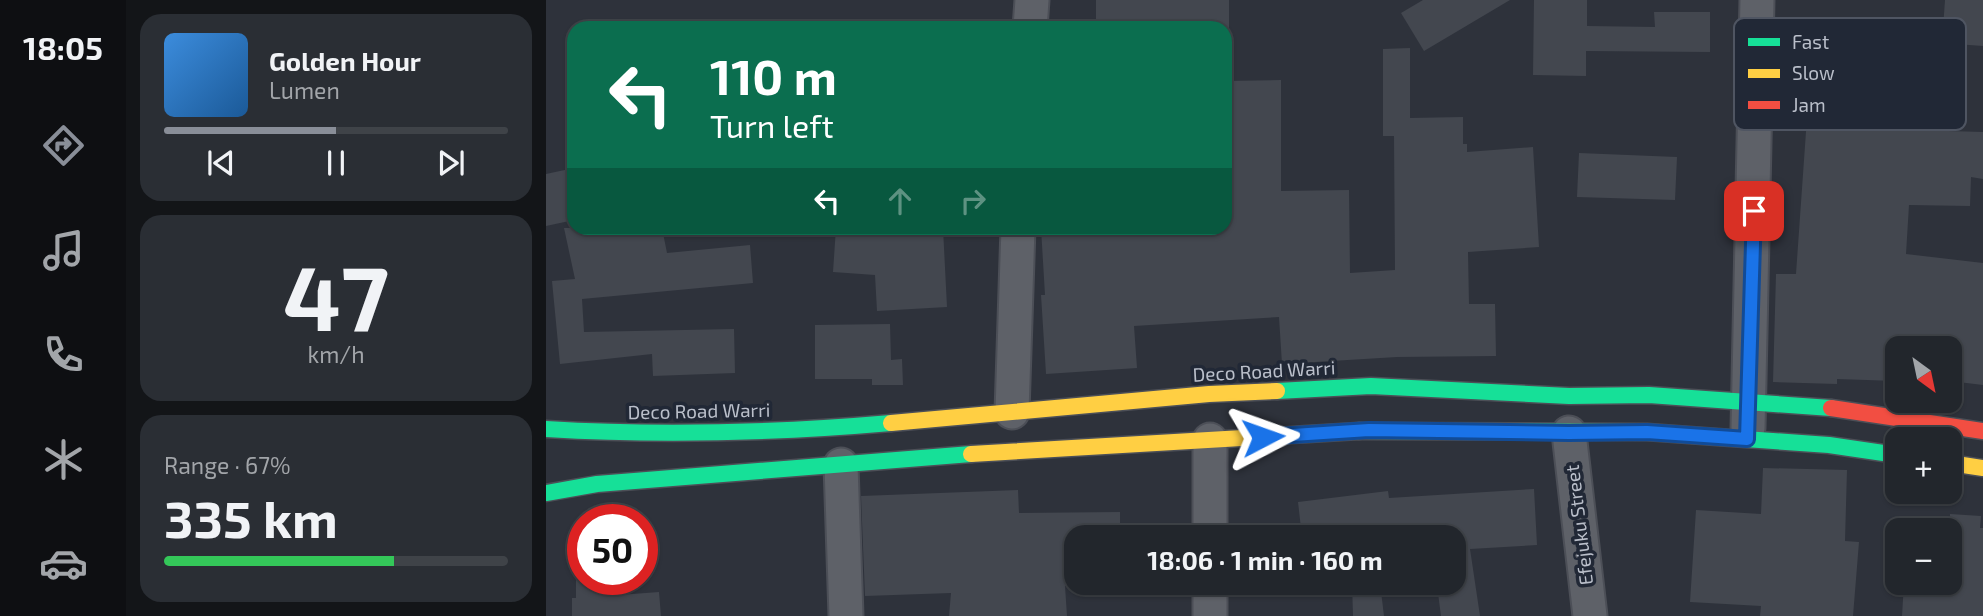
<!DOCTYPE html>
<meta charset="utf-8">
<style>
:root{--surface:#22262c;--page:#2a2e34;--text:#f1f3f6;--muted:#a2a5a9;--line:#3f4348;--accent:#898e98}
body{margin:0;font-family:"Exo 2",sans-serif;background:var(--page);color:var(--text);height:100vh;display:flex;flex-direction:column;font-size:26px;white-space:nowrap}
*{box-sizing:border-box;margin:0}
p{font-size:23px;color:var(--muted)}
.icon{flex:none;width:38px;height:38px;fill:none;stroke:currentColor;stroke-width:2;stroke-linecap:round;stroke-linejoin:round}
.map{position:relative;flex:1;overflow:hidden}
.sheet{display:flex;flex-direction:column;gap:14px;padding:14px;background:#131518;width:420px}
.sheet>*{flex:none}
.top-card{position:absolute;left:21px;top:21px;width:665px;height:214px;border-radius:21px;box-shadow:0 2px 5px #0004,0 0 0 2px var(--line);background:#0b6e4f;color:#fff;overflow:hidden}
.needle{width:46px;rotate:147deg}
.controls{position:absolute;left:1339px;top:336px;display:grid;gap:14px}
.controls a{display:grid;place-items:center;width:77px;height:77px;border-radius:14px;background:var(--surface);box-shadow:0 2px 5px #0004,0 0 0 2px var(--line);font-size:35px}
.speed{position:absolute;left:21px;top:504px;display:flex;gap:14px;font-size:35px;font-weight:700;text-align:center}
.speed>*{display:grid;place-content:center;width:91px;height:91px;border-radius:50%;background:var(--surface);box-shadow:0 2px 5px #0004,0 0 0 2px var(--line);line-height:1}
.speed .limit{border:10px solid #d22;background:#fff;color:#111}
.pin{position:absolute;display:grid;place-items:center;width:60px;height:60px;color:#fff;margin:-30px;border-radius:14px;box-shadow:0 4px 10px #0006}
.me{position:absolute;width:77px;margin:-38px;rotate:86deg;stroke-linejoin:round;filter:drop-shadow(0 0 5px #0008)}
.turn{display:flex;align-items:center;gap:24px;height:147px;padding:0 28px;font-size:32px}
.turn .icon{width:91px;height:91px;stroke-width:2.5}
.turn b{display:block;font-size:49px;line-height:60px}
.lanes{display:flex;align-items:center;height:66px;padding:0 28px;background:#0003;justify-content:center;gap:35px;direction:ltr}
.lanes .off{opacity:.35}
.big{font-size:52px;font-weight:700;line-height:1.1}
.sheet .widget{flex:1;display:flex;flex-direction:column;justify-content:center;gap:10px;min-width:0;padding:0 24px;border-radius:21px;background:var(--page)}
.sheet .dial{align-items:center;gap:0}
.dial b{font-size:91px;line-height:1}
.song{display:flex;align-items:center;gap:21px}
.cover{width:84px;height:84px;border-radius:10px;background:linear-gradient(135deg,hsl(210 70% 55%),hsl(210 70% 35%))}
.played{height:7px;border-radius:4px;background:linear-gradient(90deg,var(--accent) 50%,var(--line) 50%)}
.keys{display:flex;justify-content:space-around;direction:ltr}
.charge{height:10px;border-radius:5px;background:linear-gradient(90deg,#34c759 67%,var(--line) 0)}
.trip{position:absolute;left:518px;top:525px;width:402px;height:70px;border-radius:21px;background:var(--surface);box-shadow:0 2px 5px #0004,0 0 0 2px var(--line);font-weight:700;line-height:70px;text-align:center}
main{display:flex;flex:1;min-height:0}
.menu{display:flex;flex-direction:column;width:126px;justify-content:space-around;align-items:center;background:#0e0f12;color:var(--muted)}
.menu .icon{width:49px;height:49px}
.menu .current{color:var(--accent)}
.menu b{font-size:32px;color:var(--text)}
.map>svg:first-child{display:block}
</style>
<main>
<nav class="menu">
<b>18:05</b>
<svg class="icon current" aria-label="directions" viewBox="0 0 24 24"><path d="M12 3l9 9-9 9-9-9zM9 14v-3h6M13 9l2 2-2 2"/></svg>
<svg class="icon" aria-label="music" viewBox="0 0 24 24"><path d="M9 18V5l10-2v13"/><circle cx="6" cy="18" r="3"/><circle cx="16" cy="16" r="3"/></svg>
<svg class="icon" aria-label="phone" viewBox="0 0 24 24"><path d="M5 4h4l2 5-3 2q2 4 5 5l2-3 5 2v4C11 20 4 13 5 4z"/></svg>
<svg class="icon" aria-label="climate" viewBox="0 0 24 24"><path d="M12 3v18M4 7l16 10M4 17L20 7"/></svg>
<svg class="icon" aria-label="car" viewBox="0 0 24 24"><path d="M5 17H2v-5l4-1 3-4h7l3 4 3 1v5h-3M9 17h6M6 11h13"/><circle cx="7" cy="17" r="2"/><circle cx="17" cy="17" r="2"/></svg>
</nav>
<section class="sheet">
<div class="widget">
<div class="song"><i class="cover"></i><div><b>Golden Hour</b><p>Lumen</p></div></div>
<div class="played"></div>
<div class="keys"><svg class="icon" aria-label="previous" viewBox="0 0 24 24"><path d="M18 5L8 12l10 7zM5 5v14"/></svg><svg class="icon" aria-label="pause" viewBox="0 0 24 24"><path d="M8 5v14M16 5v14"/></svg><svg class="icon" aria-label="next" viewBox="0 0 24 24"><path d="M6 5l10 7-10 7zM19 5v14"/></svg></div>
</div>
<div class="widget dial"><b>47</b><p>km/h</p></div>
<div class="widget"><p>Range · 67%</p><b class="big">335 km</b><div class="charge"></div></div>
</section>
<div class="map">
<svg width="1437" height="616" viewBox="0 0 1437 616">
<rect width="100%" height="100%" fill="#2e323b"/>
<g fill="#43474f">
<rect x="550" y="0" width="133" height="28"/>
<polygon points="877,0 964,0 878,51 855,13"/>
<polygon points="988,0 1041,0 1041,26 1109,27 1108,12 1164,12 1164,52 1040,51 1040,76 987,75"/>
<polygon points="1399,0 1437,0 1437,46 1396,43"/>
<polygon points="864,48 864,118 917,117 917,144 921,144 921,152 987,147 993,247 922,252 923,304 949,304 950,356 851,357 736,364 733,317 588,326 591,368 500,374 495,295 499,295 495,228 679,228 679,81 735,80 735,191 803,190 804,273 849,270 848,136 837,136 837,49"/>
<polygon points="1263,89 1370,96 1368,130 1437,132 1437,179 1425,177 1424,206 1363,205 1360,254 1437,263 1437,385 1404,381 1404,348 1351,348 1350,381 1291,379 1291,384 1227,382 1230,274 1250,274"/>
<polygon points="1033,153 1131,157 1129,200 1031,197"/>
<polygon points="28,168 28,220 0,226 0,174"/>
<polygon points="18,228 116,228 121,253 204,245 207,283 36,299 38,332 188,329 189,373 107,376 106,354 14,364 6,281 29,279"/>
<polygon points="290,228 397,228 401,307 331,311 329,275 287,272"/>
<polygon points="344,324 345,360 356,359 357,385 326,385 326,379 269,379 269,325"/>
<polygon points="1217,468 1301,470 1299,541 1313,542 1307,616 1214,616 1215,606 1144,602 1150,510 1215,514"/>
<polygon points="988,489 991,545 924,549 934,616 895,616 892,593 908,590 908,537 756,537 752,502 842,491 843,498"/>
<polygon points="472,490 473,513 574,512 574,537 530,537 530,586 519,586 521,616 403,616 405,593 319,596 315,496"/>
<polygon points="1404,514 1435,516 1434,528 1437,528 1437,616 1356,616 1358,583 1404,583"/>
<polygon points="30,579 73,579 73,595 113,592 115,616 26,616 26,598 30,598"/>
<polygon points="806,583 834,583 838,616 807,616"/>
</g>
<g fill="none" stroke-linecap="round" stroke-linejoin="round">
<g stroke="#4c4f57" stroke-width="37">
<g id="street">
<polyline points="484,28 486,0"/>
<polyline points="466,412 472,228"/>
<polyline points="1202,428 1211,0"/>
<polyline points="1023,433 1044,616"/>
<polyline points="295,465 300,616"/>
<polyline points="664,537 664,440"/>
<polyline points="664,616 664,583"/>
</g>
</g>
<g stroke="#4c4f57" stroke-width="19">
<g id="fast">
<polyline points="731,391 825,386 1023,396 1103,395 1285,408"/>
<path d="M 0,429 C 114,436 230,433 345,423"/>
<polyline points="813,431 1101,432 1283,445 1351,455"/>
<polyline points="0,493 51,484 425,454"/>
</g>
</g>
<g stroke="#4c4f57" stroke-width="19">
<g id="slow">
<polyline points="345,423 663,394 731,391"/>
<polyline points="425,454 813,431"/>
<polyline points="1404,463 1437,468"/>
</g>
</g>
<g stroke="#4c4f57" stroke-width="19">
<polyline id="jam" points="1285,408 1437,431"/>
</g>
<use href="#street" stroke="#5e6168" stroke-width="33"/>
<use href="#fast" stroke="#16e098" stroke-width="16"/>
<use href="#slow" stroke="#ffcf43" stroke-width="16"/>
<use href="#jam" stroke="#f24e42" stroke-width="16"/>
</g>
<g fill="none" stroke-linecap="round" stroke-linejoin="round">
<g stroke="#114b97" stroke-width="18">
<polyline id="route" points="717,437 823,430 1023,433 1101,432 1201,439 1208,211"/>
</g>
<use href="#route" stroke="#1a73e8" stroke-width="12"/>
</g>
<g text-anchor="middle" stroke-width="7" stroke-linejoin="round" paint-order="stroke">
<g font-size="19" fill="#babfca" stroke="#212836">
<text transform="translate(718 371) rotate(-3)" y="7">Deco Road Warri</text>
<text transform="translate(153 411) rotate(-1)" y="7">Deco Road Warri</text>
<text transform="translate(1033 525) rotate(-97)" y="7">Efejuku Street</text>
</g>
</g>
<rect x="1188" y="18" width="232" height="112" rx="10" fill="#212836" stroke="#4f5562" stroke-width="2"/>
<rect x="1202" y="38" width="32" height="8" fill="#16e098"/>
<rect x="1202" y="69" width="32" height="9" fill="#ffcf43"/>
<rect x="1202" y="101" width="32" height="8" fill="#f24e42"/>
<g font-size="19" fill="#babfca">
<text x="1246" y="49">Fast</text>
<text x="1246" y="80">Slow</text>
<text x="1246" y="112">Jam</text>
</g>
</svg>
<div class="controls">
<a><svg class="needle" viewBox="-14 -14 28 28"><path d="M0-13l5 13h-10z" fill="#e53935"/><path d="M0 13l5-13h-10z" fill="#a2a5a9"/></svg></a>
<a>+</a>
<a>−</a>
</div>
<div class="speed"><div class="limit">50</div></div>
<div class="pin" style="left:1208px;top:211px;background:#d93025"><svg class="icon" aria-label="arrive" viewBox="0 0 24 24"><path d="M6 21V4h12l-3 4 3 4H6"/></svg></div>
<svg class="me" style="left:717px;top:437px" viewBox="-20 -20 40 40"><path d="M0-17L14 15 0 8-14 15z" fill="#1a73e8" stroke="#fff" stroke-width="4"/></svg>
<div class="trip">18:06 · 1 min · 160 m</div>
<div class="top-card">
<div class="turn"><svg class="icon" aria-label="left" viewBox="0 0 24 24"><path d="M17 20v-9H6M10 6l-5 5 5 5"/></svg><div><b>110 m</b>Turn left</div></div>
<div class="lanes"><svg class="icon" aria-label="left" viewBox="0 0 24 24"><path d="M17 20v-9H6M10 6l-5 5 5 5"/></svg><svg class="icon off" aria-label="ahead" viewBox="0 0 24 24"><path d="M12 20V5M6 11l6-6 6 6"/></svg><svg class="icon off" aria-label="right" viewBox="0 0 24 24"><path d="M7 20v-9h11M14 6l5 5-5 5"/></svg></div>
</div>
</div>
</main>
